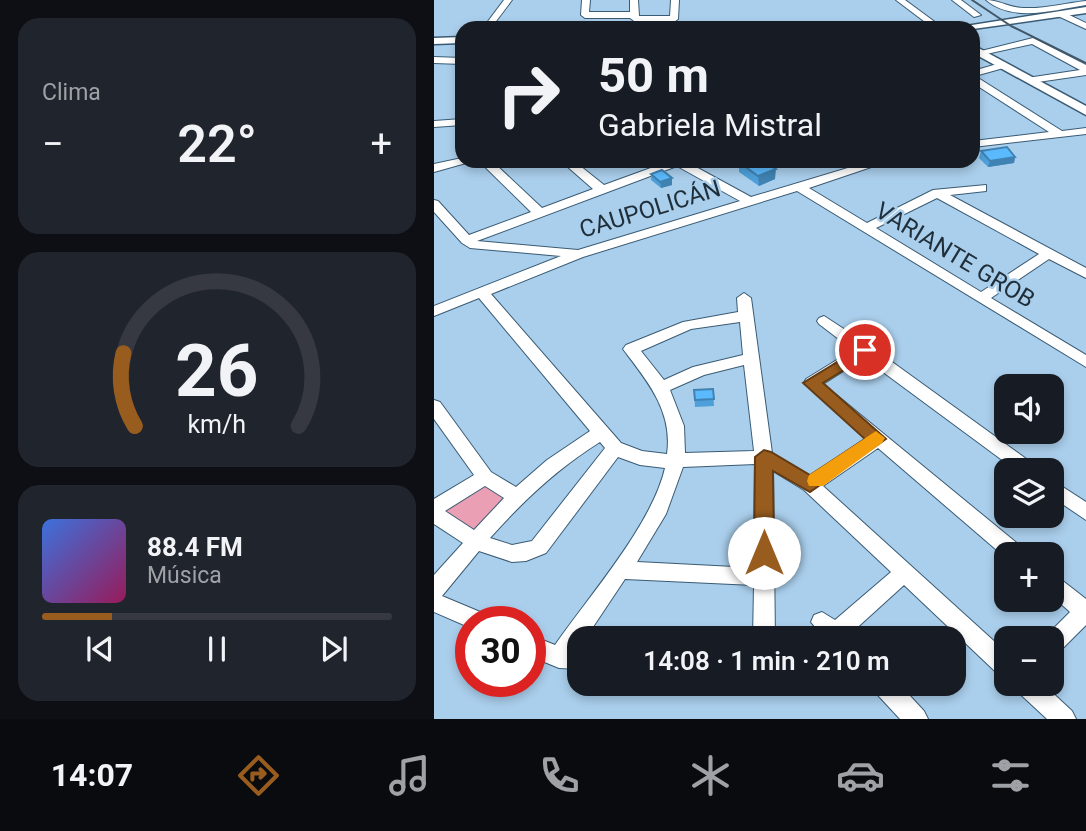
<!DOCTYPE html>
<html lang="es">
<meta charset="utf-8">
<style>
:root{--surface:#171b24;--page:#20242c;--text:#f1f3f6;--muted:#9ea1a6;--line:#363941;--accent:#985c1e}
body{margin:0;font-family:Roboto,sans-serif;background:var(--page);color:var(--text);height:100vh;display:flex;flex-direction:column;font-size:26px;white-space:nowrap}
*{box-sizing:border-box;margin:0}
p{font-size:23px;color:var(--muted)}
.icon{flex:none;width:38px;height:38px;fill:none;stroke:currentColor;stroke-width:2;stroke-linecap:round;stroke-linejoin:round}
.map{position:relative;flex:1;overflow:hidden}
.side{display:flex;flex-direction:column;gap:18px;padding:18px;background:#0d0f14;width:434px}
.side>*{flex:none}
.hud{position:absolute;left:21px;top:21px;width:525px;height:147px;border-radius:21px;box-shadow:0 4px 10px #0003;background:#171b24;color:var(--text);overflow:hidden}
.tools{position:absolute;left:560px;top:374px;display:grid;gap:14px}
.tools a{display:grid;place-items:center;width:70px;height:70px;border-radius:14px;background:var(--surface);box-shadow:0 4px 10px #0003;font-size:35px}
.speed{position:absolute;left:21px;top:606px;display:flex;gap:14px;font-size:35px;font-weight:700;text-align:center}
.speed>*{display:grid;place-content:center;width:91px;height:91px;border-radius:50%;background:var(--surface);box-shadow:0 4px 10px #0003;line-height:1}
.speed .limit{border:10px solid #d22;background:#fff;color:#111}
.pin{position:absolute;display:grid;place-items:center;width:60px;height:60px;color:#fff;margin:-30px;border:4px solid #fff;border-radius:50%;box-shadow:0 2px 7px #0007}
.me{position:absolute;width:77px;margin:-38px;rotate:0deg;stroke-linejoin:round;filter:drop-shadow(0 0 5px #0008)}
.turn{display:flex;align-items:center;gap:24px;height:147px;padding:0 28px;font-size:32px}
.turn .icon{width:91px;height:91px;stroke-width:2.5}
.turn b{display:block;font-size:49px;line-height:60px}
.big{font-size:52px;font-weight:600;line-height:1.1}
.side .card{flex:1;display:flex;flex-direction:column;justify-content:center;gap:10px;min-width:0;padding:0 24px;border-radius:21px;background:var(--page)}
.side .dial{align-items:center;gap:0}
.dial svg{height:182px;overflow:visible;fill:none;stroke:var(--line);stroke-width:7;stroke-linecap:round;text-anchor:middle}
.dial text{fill:var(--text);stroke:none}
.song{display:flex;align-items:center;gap:21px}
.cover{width:84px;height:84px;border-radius:10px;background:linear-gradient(135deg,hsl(220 70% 55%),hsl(330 70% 35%))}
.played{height:7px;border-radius:4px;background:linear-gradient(90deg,var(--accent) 20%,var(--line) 20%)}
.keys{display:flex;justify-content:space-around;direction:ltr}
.heat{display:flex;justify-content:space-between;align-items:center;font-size:38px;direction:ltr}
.trip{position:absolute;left:133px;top:626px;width:399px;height:70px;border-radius:21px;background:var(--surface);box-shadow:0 4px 10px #0003;font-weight:600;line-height:70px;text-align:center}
.tab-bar{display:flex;height:112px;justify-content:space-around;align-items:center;background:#090b0e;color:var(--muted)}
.tab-bar .icon{width:49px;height:49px}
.tab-bar .selected{color:var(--accent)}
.tab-bar b{font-size:32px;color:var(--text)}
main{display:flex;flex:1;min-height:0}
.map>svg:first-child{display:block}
</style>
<main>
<section class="side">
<div class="card"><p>Clima</p>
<div class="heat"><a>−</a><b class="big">22°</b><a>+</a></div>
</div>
<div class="card dial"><svg viewBox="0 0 100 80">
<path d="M14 69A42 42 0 1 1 86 69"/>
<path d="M14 69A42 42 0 0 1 9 37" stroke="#985c1e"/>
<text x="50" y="56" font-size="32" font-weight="700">26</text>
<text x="50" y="72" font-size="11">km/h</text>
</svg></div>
<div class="card">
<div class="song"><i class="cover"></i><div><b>88.4 FM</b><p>Música</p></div></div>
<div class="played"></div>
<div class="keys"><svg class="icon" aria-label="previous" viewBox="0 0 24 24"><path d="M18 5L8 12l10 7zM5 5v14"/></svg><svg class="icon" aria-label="pause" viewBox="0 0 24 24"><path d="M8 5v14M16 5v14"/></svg><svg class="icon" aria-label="next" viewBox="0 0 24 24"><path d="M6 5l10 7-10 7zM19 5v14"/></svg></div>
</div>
</section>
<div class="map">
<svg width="652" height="719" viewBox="0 0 652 719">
<rect width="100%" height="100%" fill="#aacfec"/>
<polygon fill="#ea9fb4" points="50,481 72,496 37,535 2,511"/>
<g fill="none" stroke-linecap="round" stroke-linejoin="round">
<g stroke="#3a5b74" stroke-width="2">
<g id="minor">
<polygon points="70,0 78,0 57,28 49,28"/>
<polygon points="148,0 156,0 155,12 196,12 196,0 204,0 205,16 236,16 237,0 245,0 244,19 240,22 200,21 196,18 151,18 147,15"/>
<polygon points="462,0 471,0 509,28 499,28"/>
<polygon points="518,0 527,0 547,15 540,17"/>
<path d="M 552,0 C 565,0 576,8 590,8 C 611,9 632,3 652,1 L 652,5 C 619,10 580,23 552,0 Z"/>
<polygon points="627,11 652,23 652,29 624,16 623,14"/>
<polygon points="599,38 652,65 652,75 597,83 593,82 593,78 646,70 598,44 548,55 543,52"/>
<polygon points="0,57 28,58 28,64 0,63"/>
<polygon points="570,62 575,65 573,67 541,76 628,131 652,128 652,134 539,147 539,141 615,132 539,83 539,71"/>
<polygon points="28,119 28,125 0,127 0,121"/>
<polygon points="28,158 28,161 34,161 32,163 0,172 0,164"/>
<path d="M 45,161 L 58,161 L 108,208 L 159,189 L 127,161 L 140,161 L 170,185 L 236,161 L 251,161 L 317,197 L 437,161 L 455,161 L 375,188 L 433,223 L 499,190 L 552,185 L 552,191 L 516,195 L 652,268 L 652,278 L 615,259 L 557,298 L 652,355 L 652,367 L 363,191 L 149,257 L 57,294 L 187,443 L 208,451 L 233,454 C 239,413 215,383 192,353 L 189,349 L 192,345 L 249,322 L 304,312 L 303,298 L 310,293 L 317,298 L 338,453 L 376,476 L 432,438 L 370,383 L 372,379 L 419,350 L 385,324 L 383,321 L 385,318 L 390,316 L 436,346 L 602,466 L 605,471 L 583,471 L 430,358 L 389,384 L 590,549 L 593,555 L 572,555 L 572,558 L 444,448 L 389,486 L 572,652 L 572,677 L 564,674 L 470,585 L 415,635 L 417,639 L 391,639 L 377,622 L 380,615 L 388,612 L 401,620 L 457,572 L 370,490 L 339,471 L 341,639 L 319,639 L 320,585 L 191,579 L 151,639 L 145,639 L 145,669 L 125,668 L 96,656 L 96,635 L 121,645 C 155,596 218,525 231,468 L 206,465 L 184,457 L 112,553 L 92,561 L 78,562 L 45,551 L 8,596 L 51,614 L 53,621 L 37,621 L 37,628 L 0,612 L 0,575 L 29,543 L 0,524 L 0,499 L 40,475 L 0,419 L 0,400 L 6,402 L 57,472 L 82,487 L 113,460 L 156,431 L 45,298 L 0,316 L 0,306 L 127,256 L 36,248 L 28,243 L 0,212 L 0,200 L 4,201 L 35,235 L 97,212 ZM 243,166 L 306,201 L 144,250 L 43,241 ZM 503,198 L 605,254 L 547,292 L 442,228 ZM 306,322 L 309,355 L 259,367 L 230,380 L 207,351 L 257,329 ZM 310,365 L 320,451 L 251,453 L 250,426 L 236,390 L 270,375 ZM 166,442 L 171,448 L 98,541 L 78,545 L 56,538 C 89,501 124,468 166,442 ZM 321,464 L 320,568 L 203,562 L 232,514 L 249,467 ZM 51,486 L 70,498 L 40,530 L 11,511 Z"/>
<polygon points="618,480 652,502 652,520 618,497"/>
<polygon points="618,575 625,578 652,599 652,625 626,651 618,654 618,639 609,639 636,612 618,596"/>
<polygon points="438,684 465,684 490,711 494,719 466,719 441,692"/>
<polygon points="581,684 609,684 638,711 642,719 613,719 584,692"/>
</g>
</g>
<g stroke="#3a5b74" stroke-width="3">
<g id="major">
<polygon points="652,7 652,13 539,29 519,28"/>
<polygon points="28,37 28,43 0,44 0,38"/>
<polygon points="539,45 652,106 652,115 539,53"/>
</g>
</g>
<use href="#minor" fill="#fff" fill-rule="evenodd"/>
<use href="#major" fill="#fff" fill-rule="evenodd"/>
<polyline stroke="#425767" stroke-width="2" points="538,0 577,26 652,63"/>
</g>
<g fill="#4ea0da">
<polygon points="547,151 581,157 580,163 554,167 545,158"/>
<polygon points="305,162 341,179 325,186 305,172"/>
<polygon points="217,174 238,185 227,188 217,180"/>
<polygon points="279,389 280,406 261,407 260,390"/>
</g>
<g fill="#4082b1">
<polygon points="581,157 580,163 554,167 556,161"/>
<polygon points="342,169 341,179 325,186 324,176"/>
<polygon points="238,178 238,185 227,188 226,182"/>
</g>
<g fill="#5bbafd" stroke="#4082b1" stroke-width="2">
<polygon points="573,147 581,157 556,161 547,151"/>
<polygon points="308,161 329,161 342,169 324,176 305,162"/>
<polygon points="228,170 238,178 226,182 217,174"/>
<polygon points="279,389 280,399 261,400 260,390"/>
</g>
<polygon fill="#985c1e" stroke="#633c14" stroke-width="2" points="431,345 436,346 436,354 389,383 452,439 376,492 339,471 340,553 337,559 330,562 323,559 320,553 321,457 330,450 337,452 376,475 431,439 369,383"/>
<polygon fill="#f59e0b" points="442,431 451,438 448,443 389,486 375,486 373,481 375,475"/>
<g text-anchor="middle" stroke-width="5" stroke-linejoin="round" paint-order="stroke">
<g font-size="24" fill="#1f2e39" stroke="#aacfec">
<text transform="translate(216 209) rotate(-17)" y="8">CAUPOLICÁN</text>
<text transform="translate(521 255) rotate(31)" y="8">VARIANTE GROB</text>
</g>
</g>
</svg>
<div class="tools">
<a><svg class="icon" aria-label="sound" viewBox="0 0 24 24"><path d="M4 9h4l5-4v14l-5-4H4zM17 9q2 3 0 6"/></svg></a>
<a><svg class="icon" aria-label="layers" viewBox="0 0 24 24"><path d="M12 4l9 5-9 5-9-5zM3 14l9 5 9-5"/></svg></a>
<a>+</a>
<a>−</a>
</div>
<div class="speed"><div class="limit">30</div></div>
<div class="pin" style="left:431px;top:350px;background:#d93025"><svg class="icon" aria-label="arrive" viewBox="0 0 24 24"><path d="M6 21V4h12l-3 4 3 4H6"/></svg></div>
<svg class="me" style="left:330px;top:553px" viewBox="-20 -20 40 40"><circle r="19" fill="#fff"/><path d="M0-13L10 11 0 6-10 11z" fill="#985c1e"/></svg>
<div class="trip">14:08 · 1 min · 210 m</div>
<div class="hud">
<div class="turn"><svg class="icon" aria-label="right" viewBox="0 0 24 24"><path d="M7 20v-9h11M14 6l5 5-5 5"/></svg><div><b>50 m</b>Gabriela Mistral</div></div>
</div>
</div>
</main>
<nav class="tab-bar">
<b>14:07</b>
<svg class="icon selected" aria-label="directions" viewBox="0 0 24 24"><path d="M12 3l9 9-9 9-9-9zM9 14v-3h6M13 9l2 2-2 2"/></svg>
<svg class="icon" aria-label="music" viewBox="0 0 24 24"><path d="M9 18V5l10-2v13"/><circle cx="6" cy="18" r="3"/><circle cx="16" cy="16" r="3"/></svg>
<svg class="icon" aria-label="phone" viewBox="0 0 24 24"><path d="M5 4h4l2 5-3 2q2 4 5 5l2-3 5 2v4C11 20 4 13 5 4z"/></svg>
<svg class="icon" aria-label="climate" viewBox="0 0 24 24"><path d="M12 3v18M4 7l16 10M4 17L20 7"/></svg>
<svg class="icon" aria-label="car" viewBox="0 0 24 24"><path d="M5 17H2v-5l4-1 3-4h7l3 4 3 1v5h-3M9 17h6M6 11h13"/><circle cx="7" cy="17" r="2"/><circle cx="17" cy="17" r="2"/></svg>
<svg class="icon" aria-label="filters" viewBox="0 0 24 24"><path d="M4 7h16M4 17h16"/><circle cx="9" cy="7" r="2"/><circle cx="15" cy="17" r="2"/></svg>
</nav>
